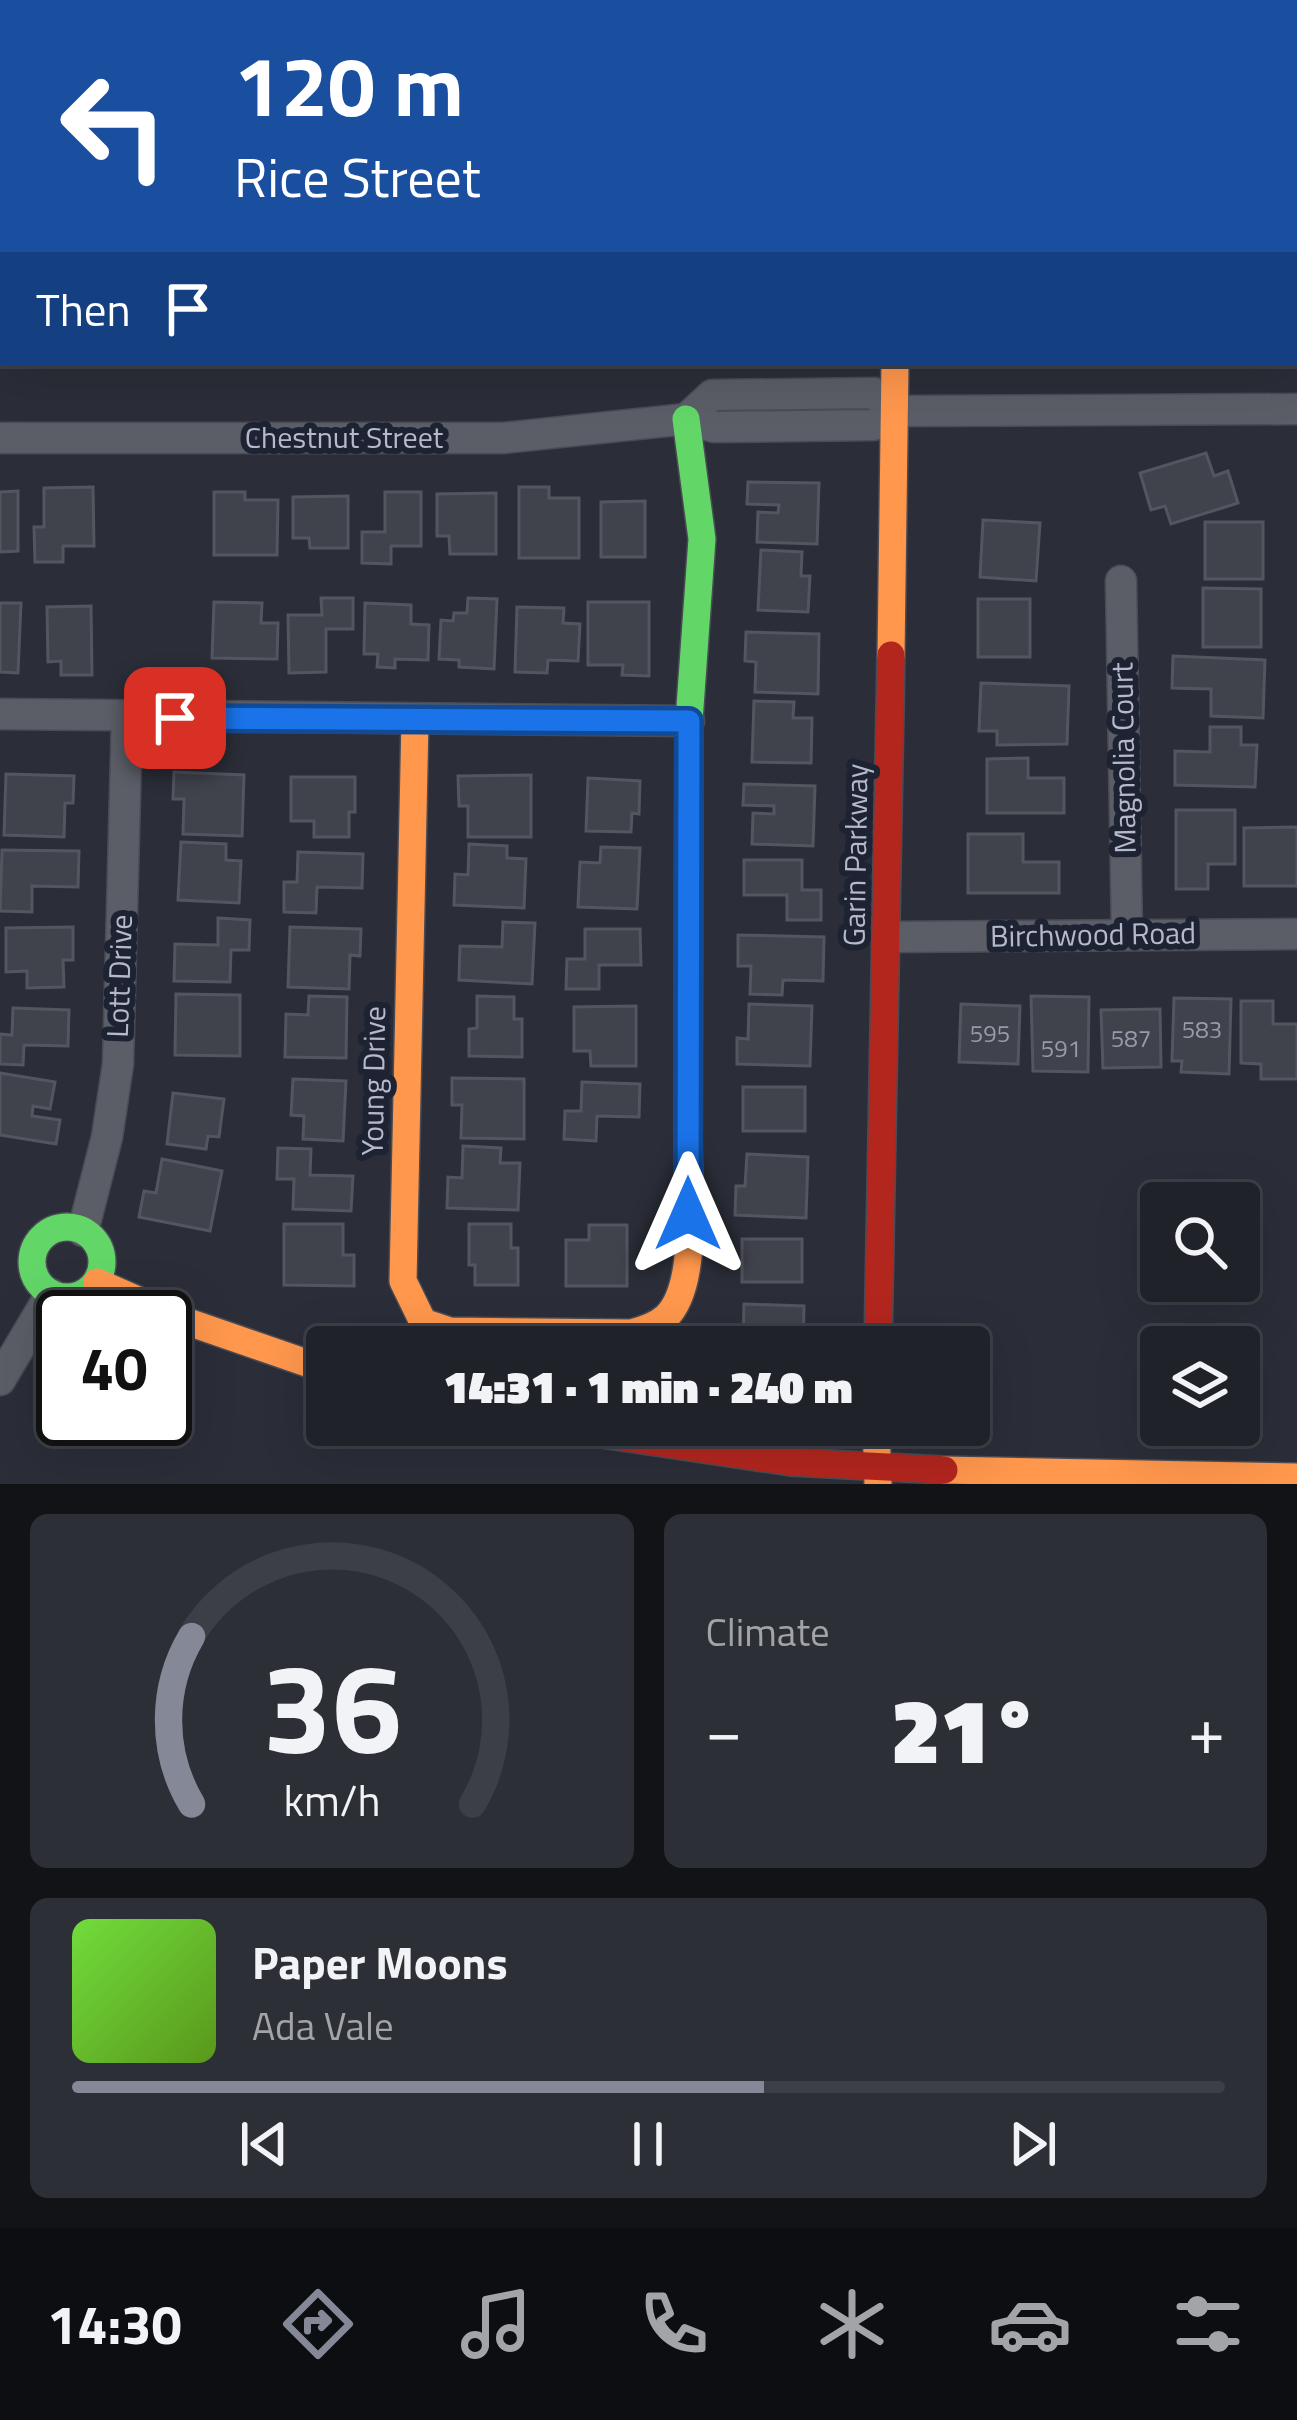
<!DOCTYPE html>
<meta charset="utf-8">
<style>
:root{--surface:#20222a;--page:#2d2f36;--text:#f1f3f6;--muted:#a2a4a8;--line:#3d3f47;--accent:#858896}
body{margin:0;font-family:"Titillium Web",sans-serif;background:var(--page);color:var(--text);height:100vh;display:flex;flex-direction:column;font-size:45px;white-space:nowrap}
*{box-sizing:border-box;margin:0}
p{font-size:39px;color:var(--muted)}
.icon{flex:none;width:66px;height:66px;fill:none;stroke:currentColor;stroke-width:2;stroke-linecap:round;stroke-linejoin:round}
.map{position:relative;height:1484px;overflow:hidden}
.drawer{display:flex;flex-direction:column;gap:30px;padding:30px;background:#121317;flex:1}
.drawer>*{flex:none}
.hud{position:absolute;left:0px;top:0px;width:1299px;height:366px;box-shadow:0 12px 48px #0002,0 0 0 3px var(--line);background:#1a4fa0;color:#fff;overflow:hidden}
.buttons{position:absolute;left:1140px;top:1182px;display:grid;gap:24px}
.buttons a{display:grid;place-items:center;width:120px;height:120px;border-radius:12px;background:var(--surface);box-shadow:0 12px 48px #0002,0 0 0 3px var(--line);font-size:60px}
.speed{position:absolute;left:36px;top:1290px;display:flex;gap:24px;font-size:60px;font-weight:700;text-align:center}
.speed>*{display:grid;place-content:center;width:156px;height:156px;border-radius:50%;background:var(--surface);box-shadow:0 12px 48px #0002,0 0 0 3px var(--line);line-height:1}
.speed .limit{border:6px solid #111;border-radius:18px;background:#fff;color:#111}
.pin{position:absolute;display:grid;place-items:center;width:102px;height:102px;color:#fff;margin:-51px;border-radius:24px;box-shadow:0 6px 18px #0006}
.me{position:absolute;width:132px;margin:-66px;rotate:0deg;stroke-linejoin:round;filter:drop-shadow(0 0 9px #0008)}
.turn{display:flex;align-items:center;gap:42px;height:252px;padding:0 36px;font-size:54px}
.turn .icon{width:156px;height:156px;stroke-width:2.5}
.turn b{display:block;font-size:84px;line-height:102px}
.then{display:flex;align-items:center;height:114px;padding:0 36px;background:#0003;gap:24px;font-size:45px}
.big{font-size:90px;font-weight:800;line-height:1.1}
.drawer .card{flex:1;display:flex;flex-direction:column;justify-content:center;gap:18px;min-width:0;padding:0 42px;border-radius:18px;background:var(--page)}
.drawer .dial{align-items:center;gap:0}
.dial svg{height:312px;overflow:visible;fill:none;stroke:var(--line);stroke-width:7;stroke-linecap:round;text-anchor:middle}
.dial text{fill:var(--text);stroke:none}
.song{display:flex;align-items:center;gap:36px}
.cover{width:144px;height:144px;border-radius:18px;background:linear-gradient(135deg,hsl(100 70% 55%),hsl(90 70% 35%))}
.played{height:12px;border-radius:6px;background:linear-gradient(90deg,var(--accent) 60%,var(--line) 60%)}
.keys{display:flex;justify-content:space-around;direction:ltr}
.heat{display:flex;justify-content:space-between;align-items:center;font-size:66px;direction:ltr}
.drawer .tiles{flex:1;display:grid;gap:30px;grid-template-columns:1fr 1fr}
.card:last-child{grid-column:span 2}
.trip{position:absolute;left:306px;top:1326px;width:684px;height:120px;border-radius:12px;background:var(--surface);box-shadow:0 12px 48px #0002,0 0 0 3px var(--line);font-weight:800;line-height:120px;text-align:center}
.tab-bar{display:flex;height:192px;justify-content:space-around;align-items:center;background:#0d0e11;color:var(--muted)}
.tab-bar .icon{width:84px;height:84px}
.tab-bar .on{color:var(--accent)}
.tab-bar b{font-size:54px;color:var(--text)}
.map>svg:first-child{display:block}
</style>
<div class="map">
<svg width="1297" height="1484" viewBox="0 0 1297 1484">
<rect width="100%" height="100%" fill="#2b2e38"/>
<g fill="#40424c" stroke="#53565f" stroke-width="3">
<polygon points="1206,453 1214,476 1228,471 1238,503 1171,524 1165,506 1151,510 1140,473"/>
<polygon points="748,482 819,483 817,544 757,542 758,512 778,513 779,505 747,504"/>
<polygon points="93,487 94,546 63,546 63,562 35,562 34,527 44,527 44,488"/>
<polygon points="519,487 549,487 549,498 579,498 579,558 519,558"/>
<polygon points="18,491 18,551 0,552 0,492"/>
<polygon points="214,492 245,492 245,500 278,500 277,555 214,555"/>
<polygon points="385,492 421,492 421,546 391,546 391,564 362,563 362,532 385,532"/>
<polygon points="496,493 496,554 450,554 449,536 437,536 437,494"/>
<polygon points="348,496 348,548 310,548 309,538 293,538 293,497"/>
<polygon points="645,501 645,557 601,557 601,502"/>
<polygon points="983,520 1040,523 1036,581 980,577"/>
<rect x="1205" y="522" width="58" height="57"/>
<polygon points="761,550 802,552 801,576 810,576 808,612 758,610"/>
<polygon points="1203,588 1261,589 1261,647 1203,647"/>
<polygon points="321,598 353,598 353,629 326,629 326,672 289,673 288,615 322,615"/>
<polygon points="468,598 497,599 494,669 459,667 459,660 439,659 441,620 453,621 454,613 467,613"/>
<rect x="978" y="599" width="52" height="58"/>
<polygon points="214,602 262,603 261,623 278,623 277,659 212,658"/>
<polygon points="588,602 649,602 649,676 622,675 623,665 588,665"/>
<polygon points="0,603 21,603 18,673 0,672"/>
<polygon points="365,603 411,605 411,624 429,625 428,660 395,659 395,668 377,667 378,654 364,654"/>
<polygon points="91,606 92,675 61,675 61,661 48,662 47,607"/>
<polygon points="517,607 564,608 563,623 580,624 578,661 548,660 547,673 515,672"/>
<polygon points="746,632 819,634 818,694 755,692 756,662 745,661"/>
<polygon points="1173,656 1265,660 1263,718 1211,716 1211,689 1172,688"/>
<polygon points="981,683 1069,686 1067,744 997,745 997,731 979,731"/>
<polygon points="754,701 794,702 793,718 812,718 811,763 752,762"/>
<polygon points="1210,727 1241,727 1241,745 1257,745 1255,787 1175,785 1175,751 1210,752"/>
<polygon points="1028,758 1028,778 1064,778 1064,813 987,813 987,759"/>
<polygon points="174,772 244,775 242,836 183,834 184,799 173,799"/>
<polygon points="6,774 74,776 73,803 65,803 64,837 4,835"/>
<polygon points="531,775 531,837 468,837 468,806 459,806 458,776"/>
<polygon points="291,777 355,777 355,812 349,812 349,837 314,837 314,821 291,821"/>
<polygon points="588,778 640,781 639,814 632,813 631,832 586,831"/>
<polygon points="744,784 815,786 813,846 752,844 753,813 774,814 774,806 743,805"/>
<polygon points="1176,810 1235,810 1235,864 1208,864 1208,889 1176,889"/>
<polygon points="1297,827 1297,886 1244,886 1244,828"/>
<polygon points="968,834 1023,834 1023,862 1059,862 1059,893 968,893"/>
<polygon points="181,842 226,844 226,860 241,861 239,903 178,900"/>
<polygon points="469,844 507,846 507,858 526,859 524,908 454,905 455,874 468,875"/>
<polygon points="601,847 640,848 637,909 578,907 580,862 600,863"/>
<polygon points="2,850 79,851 78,887 32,886 32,912 0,911"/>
<polygon points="298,852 363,854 362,888 317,887 316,913 284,912 284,882 297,882"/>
<polygon points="744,860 802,860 802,890 821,890 821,920 787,920 787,895 744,895"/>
<polygon points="218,918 250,920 249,950 231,950 230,982 174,981 175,944 218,945"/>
<polygon points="503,922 535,923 532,984 459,980 460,946 502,947"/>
<polygon points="73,927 73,960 63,960 64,987 27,988 27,971 6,972 6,928"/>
<polygon points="290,927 361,929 360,956 350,955 349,989 288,987"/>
<polygon points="585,929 640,929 641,965 599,965 599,989 566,989 567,959 585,959"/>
<polygon points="738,935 824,937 823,981 783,980 782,995 750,994 751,966 738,966"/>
<polygon points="176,994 240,995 240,1056 175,1055"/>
<polygon points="309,996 347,997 346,1058 285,1057 286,1014 308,1015"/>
<polygon points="477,996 514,997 514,1019 522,1019 522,1057 469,1056 469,1029 477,1028"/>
<polygon points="1031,996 1089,997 1088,1072 1033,1071"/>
<polygon points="1174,998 1231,999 1229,1074 1181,1072 1182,1061 1172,1061"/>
<polygon points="1241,1001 1273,1001 1273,1024 1297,1024 1297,1079 1261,1079 1261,1064 1241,1063"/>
<polygon points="749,1004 812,1006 810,1066 737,1064 737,1038 748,1039"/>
<polygon points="961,1004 1020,1006 1018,1064 959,1062"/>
<polygon points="636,1006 636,1066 591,1066 590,1051 574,1051 574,1007"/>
<polygon points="13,1008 69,1010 68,1046 24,1045 23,1065 0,1064 0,1034 12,1035"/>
<polygon points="1160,1009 1161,1067 1103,1068 1101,1010"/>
<polygon points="0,1073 55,1082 50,1109 33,1106 32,1116 60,1120 56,1144 0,1135"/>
<polygon points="452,1078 524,1079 524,1139 461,1138 462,1105 452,1105"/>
<polygon points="293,1079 346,1081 343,1141 303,1139 304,1116 291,1115"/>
<polygon points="582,1082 640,1084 639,1117 597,1116 596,1141 564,1139 565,1111 581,1111"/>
<rect x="743" y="1087" width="62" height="44"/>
<polygon points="173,1093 224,1099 219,1137 208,1136 206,1149 167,1144"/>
<polygon points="463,1146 501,1148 500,1163 520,1163 518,1210 447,1208 448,1177 462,1178"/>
<polygon points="278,1148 311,1149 310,1175 353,1176 351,1211 293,1209 294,1179 277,1179"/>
<polygon points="747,1154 808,1157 806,1218 735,1215 736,1186 745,1186"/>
<polygon points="162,1159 222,1171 210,1231 139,1217 144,1191 156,1193"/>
<polygon points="284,1224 343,1224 343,1255 354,1255 354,1286 284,1285"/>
<polygon points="469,1224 511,1224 511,1248 518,1248 518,1285 475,1285 475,1265 469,1265"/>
<polygon points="589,1225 627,1225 627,1286 566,1286 566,1240 589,1240"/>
<rect x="742" y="1239" width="60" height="43"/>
<polygon points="744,1304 804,1306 803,1347 733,1347 733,1340 743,1341"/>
</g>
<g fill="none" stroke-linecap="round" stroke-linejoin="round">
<g stroke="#494b55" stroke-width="33">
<g id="street">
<polyline points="647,0 648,3"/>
<polyline points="382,3 387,0"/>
<polyline points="1086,3 1087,0"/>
<polyline points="1296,141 1297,141"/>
<polyline points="0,182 3,181"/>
<polyline points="686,419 712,395 874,393 894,411"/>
<polyline points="0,438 503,438 686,419 714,427 874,425 894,411 1297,409"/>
<polyline points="1121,581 1127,934"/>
<polyline points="0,714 689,721"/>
<polyline points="888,937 1297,934"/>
<polyline points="83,1231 107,1137 118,1064 127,717"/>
<polyline points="0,1380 51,1294"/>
</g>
</g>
<g stroke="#494b55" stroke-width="30">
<g id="fast">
<polyline points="686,419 702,539 689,721 688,1139"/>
<circle cx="67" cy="1262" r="35"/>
</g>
</g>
<g stroke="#494b55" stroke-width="30">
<g id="slow">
<polyline points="892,0 892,3"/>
<polyline points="891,655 895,363"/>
<path d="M 415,720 L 403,1281 L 423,1322 L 450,1331 L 631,1333 C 643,1330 656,1326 666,1317 C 700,1285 688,1184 688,1139"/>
<polyline points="97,1282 188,1322 327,1370"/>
<polyline points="876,1425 878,1484"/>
<polyline points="944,1470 1297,1477"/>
</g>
</g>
<g stroke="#494b55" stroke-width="30">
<g id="jam">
<polyline points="878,1347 891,655"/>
<polyline points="541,1425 791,1462 944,1470"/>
</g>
</g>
<use href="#street" stroke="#5b5e66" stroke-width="30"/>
<use href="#fast" stroke="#63d668" stroke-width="27"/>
<use href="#slow" stroke="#ff974d" stroke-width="27"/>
<use href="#jam" stroke="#b3261e" stroke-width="27"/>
</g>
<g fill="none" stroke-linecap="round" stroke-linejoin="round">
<g stroke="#114b97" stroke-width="30">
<polyline id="route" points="175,718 689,721 688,1214"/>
</g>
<use href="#route" stroke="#1a73e8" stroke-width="21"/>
</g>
<g text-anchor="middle" stroke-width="12" stroke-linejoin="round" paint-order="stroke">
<g font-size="24" fill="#989baa">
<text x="1202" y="1038">583</text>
<text x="990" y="1042">595</text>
<text x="1131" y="1047">587</text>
<text x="1061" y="1057">591</text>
</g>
<g font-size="30" fill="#b5b9c9" stroke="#1e2333">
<text x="344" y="448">Chestnut Street</text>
<text transform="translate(1124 758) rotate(-91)" y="10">Magnolia Court</text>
<text transform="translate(856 855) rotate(-89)" y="10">Garin Parkway</text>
<text transform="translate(1093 935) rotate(-1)" y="10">Birchwood Road</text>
<text transform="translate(120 976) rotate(-88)" y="10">Lott Drive</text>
<text transform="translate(374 1081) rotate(-89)" y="10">Young Drive</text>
</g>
</g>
</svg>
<div class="buttons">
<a><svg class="icon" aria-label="search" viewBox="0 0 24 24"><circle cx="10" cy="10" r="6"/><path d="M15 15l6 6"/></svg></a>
<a><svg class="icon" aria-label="layers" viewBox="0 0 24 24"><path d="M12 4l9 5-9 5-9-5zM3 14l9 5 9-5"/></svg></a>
</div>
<div class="speed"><div class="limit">40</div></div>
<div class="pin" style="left:175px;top:718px;background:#d93025"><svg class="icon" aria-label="arrive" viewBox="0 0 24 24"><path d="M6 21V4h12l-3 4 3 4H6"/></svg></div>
<svg class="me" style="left:688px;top:1214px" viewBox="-20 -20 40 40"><path d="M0-17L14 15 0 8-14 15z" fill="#1a73e8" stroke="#fff" stroke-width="4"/></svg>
<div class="trip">14:31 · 1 min · 240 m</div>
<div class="hud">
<div class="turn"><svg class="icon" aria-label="left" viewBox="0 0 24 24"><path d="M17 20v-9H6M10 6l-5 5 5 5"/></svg><div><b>120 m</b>Rice Street</div></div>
<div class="then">Then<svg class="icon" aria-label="arrive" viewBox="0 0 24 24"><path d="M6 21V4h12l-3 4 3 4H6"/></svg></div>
</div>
</div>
<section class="drawer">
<div class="tiles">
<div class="card dial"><svg viewBox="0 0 100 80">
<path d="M14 69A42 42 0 1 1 86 69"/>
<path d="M14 69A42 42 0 0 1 14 26" stroke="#858896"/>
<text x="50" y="56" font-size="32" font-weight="700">36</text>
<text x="50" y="72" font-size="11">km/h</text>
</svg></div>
<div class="card"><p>Climate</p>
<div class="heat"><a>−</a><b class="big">21°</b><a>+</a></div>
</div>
<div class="card">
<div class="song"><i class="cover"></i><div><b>Paper Moons</b><p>Ada Vale</p></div></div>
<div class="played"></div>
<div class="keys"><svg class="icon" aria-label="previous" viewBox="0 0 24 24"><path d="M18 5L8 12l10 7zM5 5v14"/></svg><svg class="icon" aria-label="pause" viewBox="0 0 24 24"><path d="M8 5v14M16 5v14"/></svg><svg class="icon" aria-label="next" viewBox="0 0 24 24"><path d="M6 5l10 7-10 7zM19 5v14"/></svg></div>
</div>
</div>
</section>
<nav class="tab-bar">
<b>14:30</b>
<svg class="icon on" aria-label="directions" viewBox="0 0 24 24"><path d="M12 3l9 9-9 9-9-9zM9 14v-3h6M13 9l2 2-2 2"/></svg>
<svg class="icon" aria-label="music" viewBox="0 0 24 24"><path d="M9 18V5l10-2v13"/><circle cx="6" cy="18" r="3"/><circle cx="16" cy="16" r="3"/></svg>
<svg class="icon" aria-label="phone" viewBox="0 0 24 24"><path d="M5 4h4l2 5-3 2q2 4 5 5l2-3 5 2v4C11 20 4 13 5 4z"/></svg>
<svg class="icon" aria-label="climate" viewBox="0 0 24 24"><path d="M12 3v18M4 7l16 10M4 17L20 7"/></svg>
<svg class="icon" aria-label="car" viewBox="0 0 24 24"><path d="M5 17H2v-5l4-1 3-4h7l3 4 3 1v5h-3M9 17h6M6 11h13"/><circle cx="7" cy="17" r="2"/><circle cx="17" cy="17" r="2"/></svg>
<svg class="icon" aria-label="filters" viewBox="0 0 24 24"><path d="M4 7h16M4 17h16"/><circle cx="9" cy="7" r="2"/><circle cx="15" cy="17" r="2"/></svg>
</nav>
